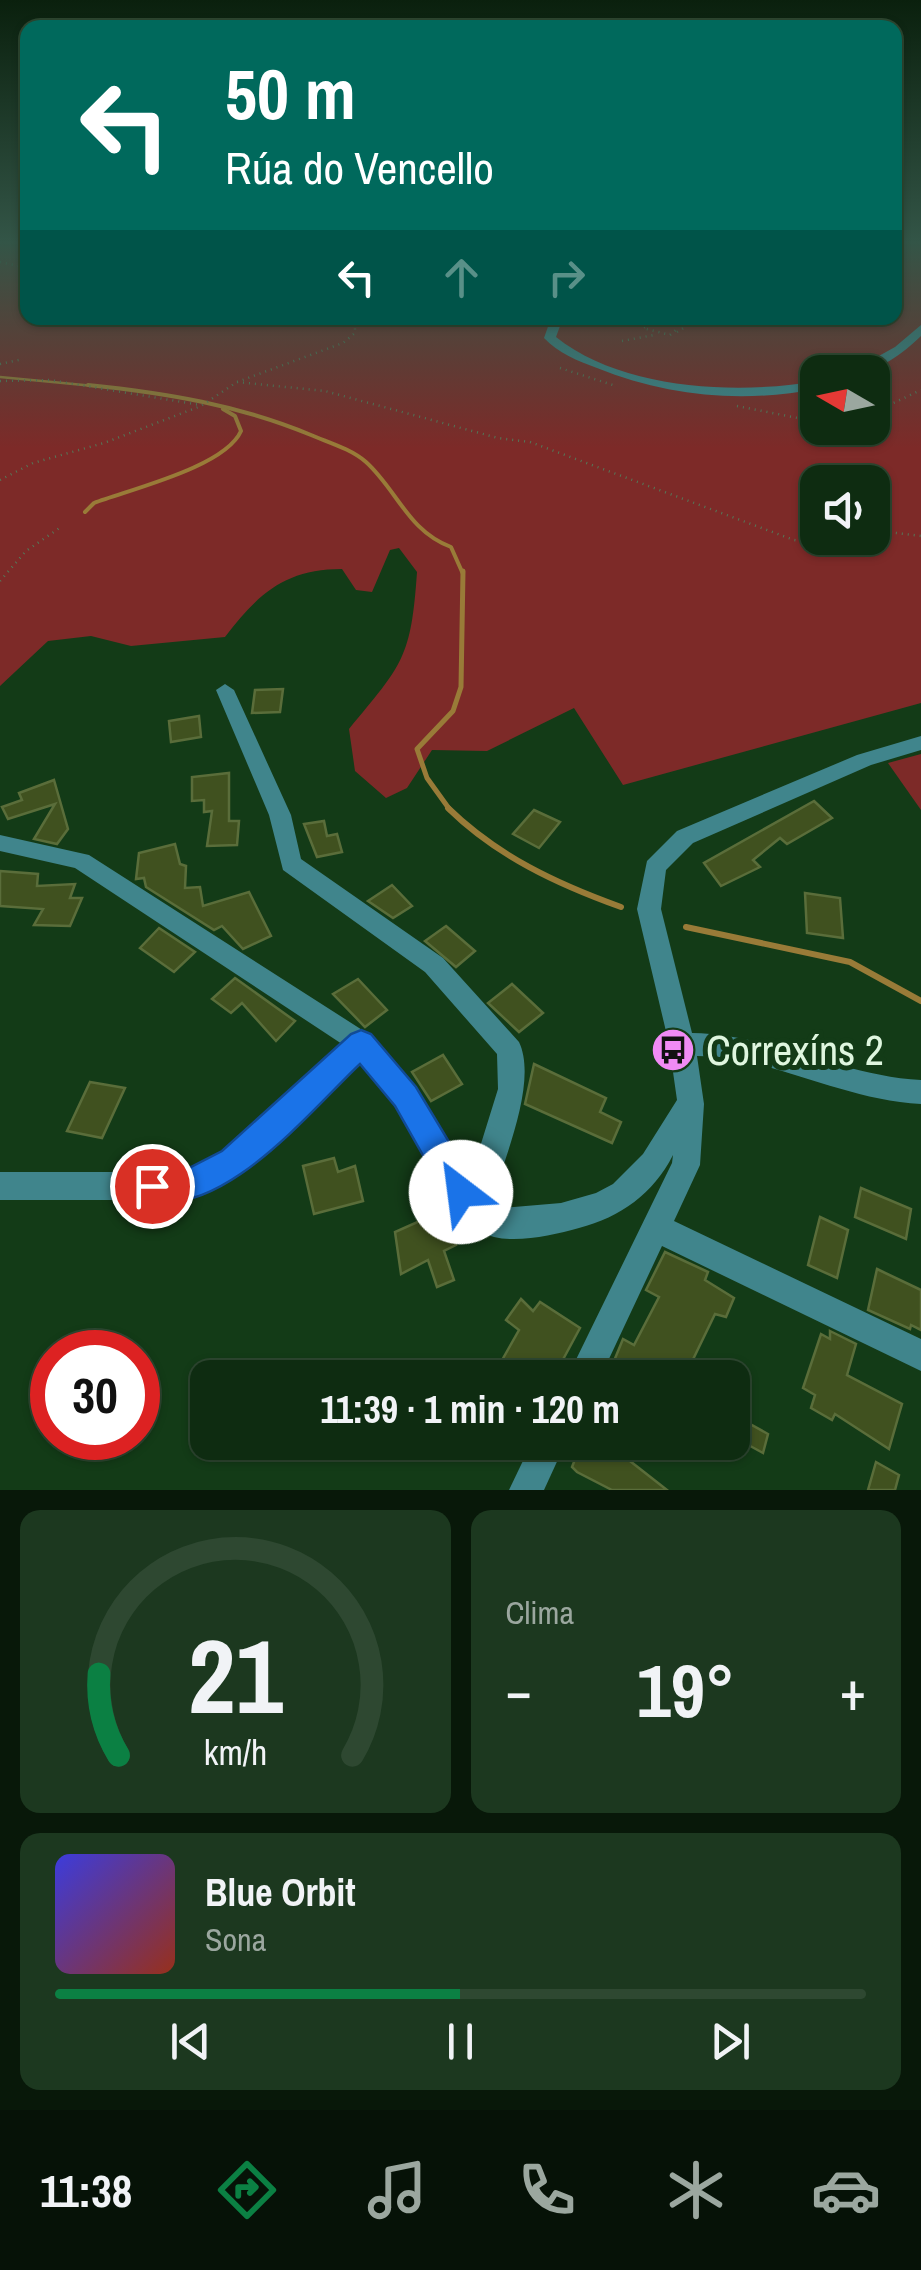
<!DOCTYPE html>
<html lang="es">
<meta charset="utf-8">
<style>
:root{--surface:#0e2c11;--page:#1c381f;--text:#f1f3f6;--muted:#9ba79f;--line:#2e4831;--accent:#0b8043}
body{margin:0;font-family:"Archivo Narrow",sans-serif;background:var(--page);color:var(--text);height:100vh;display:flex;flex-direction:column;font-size:38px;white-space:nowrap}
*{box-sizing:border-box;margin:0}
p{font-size:32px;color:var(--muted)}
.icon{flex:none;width:55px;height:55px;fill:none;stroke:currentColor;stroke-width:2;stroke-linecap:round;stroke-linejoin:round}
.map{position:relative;height:1490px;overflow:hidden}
.details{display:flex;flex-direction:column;gap:20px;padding:20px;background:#081809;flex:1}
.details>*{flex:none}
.hud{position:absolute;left:20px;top:20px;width:882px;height:305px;border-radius:20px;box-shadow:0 2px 8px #0004,0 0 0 2px var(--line);background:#00695c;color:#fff;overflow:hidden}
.needle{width:65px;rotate:279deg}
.tools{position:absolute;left:800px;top:355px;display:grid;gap:20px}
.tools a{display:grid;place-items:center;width:90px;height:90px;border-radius:20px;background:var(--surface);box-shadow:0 2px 8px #0004,0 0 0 2px var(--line);font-size:50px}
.speed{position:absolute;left:30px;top:1330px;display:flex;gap:20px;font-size:50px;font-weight:700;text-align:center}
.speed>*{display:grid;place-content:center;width:130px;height:130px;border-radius:50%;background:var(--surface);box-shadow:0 2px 8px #0004,0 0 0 2px var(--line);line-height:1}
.speed .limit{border:15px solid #d22;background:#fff;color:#111}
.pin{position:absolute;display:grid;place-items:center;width:85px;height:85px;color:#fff;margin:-42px;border:5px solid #fff;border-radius:50%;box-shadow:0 2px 10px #0007}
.me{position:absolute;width:110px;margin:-55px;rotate:330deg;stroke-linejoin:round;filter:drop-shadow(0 0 8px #0008)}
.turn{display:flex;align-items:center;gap:35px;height:210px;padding:0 40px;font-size:45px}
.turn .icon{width:130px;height:130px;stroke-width:2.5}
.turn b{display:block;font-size:70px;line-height:85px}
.lanes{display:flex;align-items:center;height:95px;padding:0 40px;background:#0003;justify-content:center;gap:50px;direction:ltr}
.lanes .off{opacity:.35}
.big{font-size:75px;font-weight:700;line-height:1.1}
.details .widget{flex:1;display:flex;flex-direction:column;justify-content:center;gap:15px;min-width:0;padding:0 35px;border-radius:20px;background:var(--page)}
.details .dial{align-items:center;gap:0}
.dial svg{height:260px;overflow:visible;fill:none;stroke:var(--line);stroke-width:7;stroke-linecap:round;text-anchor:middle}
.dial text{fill:var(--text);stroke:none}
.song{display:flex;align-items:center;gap:30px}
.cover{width:120px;height:120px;border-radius:15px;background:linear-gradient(135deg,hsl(240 70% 55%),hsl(10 70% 35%))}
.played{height:10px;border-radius:5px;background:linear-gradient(90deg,var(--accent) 50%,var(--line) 50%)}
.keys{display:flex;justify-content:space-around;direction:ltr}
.heat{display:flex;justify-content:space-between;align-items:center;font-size:55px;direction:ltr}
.details .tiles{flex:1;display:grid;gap:20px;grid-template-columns:1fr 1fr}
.widget:last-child{grid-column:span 2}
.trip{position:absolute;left:190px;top:1360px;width:560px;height:100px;border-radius:20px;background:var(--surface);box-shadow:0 2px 8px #0004,0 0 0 2px var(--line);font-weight:700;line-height:100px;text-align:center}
.tab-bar{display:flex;height:160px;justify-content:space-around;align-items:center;background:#061207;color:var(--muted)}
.tab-bar .icon{width:70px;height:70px}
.tab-bar .selected{color:var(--accent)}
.tab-bar b{font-size:45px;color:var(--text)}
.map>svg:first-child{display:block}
</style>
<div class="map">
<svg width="921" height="1490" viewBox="0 0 921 1490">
<rect width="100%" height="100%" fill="#133b17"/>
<g fill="#7d2a28" fill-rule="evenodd">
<path d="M 0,240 L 27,240 L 28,318 L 895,318 L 895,240 L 921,240 L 921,703 L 623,785 L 574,708 L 487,751 L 432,750 L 407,788 L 386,798 L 355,771 L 349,729 C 403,664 411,658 417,572 L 399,548 L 390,550 L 372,592 L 356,590 L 342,569 C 285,569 258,594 225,637 L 131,646 L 91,636 L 48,641 L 0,686 ZM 818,372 L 872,372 L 872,428 L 818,428 ZM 818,482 L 872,482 L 872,538 L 818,538 Z"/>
<polygon points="921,754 921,810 888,763"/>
</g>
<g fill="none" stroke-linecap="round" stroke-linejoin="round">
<polyline stroke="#997b38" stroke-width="2.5" points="0,377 115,388"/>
<g stroke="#997b38" stroke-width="4">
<path d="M 88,385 C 166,393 239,405 311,435 C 330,443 351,449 366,462 C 397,490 408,531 451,547 L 463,574"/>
<path d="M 85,512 L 94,503 C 131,489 225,467 241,431 L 235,416 L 223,409"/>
</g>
<polyline stroke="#997b38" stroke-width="5" points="450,810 427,778 417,749 453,711 461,687 463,571"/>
<g stroke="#997b38" stroke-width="6">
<path d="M 448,808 C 497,856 557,884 621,907"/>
<polyline points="686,927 850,962 921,1001"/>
</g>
</g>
<g fill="#40511f" stroke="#5a6d3a" stroke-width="2.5">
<polygon points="283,689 280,712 252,713 255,690"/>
<polygon points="199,716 201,737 171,742 169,721"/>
<polygon points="229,773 229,821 239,821 237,845 207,846 212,811 204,812 204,800 192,801 192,777"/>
<polygon points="54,780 68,829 57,844 34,839 55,804 8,819 2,807 22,800 19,793"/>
<polygon points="814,801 832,818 787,844 780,838 753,860 760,867 721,886 704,863"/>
<polygon points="534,810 560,822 539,848 513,834"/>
<polygon points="324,821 327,836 337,834 342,852 317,857 304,824"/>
<polygon points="175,844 180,864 186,866 185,888 200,887 203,906 249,892 271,936 243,949 222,926 214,930 146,887 144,878 136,879 139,853"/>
<polygon points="0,871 38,874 37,886 75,884 70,898 82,898 70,926 34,925 43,909 0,906"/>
<polygon points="392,885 412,906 393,918 368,901"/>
<polygon points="805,893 840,898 843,938 807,933"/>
<polygon points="446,926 475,951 456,967 425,941"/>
<polygon points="159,928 195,952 174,972 140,948"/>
<polygon points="235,978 295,1021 276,1041 242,1003 231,1013 212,999"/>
<polygon points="358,979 387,1010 365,1027 333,994"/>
<polygon points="512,984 543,1013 519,1032 488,1003"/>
<polygon points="443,1055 462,1084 431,1101 412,1072"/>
<polygon points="534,1064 606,1098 600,1112 621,1122 612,1143 525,1104"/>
<polygon points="90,1082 125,1088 102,1138 67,1131"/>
<polygon points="334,1158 338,1172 355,1166 363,1201 314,1214 303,1166"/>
<polygon points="861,1188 911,1209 906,1239 855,1217"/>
<polygon points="440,1212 456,1245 444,1251 454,1280 437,1287 428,1260 401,1274 395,1232"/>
<polygon points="820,1217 848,1230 837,1278 808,1265"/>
<polygon points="665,1252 708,1272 705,1280 734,1298 726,1317 715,1314 684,1378 607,1378 623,1339 634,1345 659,1297 646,1290"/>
<polygon points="877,1269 921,1290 921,1330 911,1325 910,1329 868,1310"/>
<polygon points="521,1299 533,1311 540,1302 580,1328 553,1378 492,1378 519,1330 506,1320"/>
<polygon points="830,1331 856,1344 847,1375 902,1404 889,1449 835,1414 832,1420 811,1408 815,1395 803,1388 821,1334 830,1339"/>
<polygon points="732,1414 768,1434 763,1453 732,1436"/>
<polygon points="582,1442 637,1442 630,1461 667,1490 612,1490 577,1472 572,1467"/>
<polygon points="876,1462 899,1475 895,1490 868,1490"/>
</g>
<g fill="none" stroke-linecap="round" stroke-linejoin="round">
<g stroke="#557858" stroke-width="2.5" stroke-dasharray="1 5" stroke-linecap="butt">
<polyline points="0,262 28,268"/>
<polyline points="673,320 677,329 670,335 643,328 658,320 697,318"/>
<polyline points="677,332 695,321"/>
<polyline points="622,341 654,335"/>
<polyline points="0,364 23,359"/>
<polyline points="560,368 616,386"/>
<polyline points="0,381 50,380 200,405"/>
<polyline points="237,382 325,391 498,438 530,442 794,540 815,543 839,538"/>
<polyline points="737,406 818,422"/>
<polyline points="872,413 921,390"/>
<polyline points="0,480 33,463 104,443 201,406 237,382 343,343 355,333 355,321 360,318"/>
<polyline points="872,530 921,536"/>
<polyline points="0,581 26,551 61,527"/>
</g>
<g fill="#40858c" fill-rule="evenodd">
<path d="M 551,318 L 563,318 L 556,337 C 622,390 738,395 818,381 L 818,389 C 742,403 669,397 597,368 C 578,361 558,353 544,338 Z"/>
<path d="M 921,325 L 921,336 C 902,354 877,374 850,372 L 895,347 Z"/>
<path d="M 225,684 L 234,690 L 291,815 L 301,859 L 443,958 L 519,1042 C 538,1082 504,1159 492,1200 L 501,1208 L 561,1203 L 596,1193 L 613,1184 L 643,1154 L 677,1100 L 669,1044 L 637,909 L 647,861 L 677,831 L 857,755 L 921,736 L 921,750 L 871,765 L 693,843 L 666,870 L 661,909 L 692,1033 C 771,1034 842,1076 921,1080 L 921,1104 C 841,1100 773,1057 697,1056 L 704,1104 L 700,1165 L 674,1221 L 921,1339 L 921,1371 L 662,1246 L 600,1378 L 567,1378 L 672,1163 L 673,1155 C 653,1194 621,1217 579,1228 C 554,1235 519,1243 494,1237 C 455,1227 419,1142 399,1109 C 388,1092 373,1076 360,1061 L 244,1172 L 187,1200 L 0,1200 L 0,1172 L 185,1172 L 224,1152 L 342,1044 L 75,868 L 0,851 L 0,835 L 89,855 L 370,1035 L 415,1087 L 470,1179 L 498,1089 L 497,1054 L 425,972 L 283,870 L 269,815 L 216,690 Z"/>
<polygon points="532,1442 566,1442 544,1490 509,1490"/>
</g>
</g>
<linearGradient id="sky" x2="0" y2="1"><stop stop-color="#0a200d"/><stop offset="0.54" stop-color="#335547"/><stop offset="1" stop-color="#335547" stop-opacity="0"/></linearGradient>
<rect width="921" height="448" fill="url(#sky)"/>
<path fill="#1a73e8" stroke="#114b97" stroke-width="2.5" d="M 361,1030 L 371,1034 L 416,1087 L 472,1180 L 477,1192 L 472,1203 L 461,1208 L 450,1203 L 395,1106 L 360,1064 C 311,1110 216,1228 141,1197 L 136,1186 L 141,1175 L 185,1170 L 222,1151 L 351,1034 Z"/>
<defs>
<g id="bus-disc" transform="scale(2.25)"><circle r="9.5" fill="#f08bf5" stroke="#133b17"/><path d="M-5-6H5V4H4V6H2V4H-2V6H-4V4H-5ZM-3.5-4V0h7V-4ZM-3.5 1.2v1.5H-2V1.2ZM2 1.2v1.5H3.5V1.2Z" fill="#111"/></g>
</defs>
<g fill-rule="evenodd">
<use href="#bus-disc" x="673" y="1050"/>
</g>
<g text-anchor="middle" stroke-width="10" stroke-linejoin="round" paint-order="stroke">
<g font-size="42" fill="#dff6df" stroke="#133b17" text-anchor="start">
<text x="706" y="1065">Correxíns 2</text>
</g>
</g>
</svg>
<div class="tools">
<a><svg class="needle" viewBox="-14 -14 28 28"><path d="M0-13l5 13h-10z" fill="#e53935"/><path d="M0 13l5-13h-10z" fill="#9ba79f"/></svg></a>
<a><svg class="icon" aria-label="sound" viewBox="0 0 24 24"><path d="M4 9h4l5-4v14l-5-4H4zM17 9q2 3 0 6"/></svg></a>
</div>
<div class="speed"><div class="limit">30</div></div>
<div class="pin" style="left:152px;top:1186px;background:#d93025"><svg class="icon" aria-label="arrive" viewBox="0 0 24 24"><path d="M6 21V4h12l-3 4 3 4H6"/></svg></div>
<svg class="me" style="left:461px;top:1192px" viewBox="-20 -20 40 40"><circle r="19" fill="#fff"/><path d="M0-13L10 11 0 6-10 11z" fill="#1a73e8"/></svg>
<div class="trip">11:39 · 1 min · 120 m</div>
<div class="hud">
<div class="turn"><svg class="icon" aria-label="left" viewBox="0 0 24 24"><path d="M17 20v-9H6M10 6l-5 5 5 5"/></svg><div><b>50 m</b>Rúa do Vencello</div></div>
<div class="lanes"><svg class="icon" aria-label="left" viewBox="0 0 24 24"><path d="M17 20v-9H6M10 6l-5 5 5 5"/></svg><svg class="icon off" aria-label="ahead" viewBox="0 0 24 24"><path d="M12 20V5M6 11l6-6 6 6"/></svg><svg class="icon off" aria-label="right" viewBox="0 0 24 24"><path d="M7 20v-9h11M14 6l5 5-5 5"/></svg></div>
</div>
</div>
<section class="details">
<div class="tiles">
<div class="widget dial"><svg viewBox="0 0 100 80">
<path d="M14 69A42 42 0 1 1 86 69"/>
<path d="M14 69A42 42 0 0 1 8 44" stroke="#0b8043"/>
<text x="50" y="56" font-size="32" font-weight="700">21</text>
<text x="50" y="72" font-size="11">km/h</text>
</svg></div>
<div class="widget"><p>Clima</p>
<div class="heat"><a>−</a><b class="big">19°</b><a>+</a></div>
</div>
<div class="widget">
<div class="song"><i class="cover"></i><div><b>Blue Orbit</b><p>Sona</p></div></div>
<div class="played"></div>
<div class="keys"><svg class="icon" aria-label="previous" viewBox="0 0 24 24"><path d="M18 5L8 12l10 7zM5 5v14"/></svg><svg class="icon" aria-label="pause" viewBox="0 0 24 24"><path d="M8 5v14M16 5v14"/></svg><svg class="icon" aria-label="next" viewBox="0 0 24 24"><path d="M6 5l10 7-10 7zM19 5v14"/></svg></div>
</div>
</div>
</section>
<nav class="tab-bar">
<b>11:38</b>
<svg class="icon selected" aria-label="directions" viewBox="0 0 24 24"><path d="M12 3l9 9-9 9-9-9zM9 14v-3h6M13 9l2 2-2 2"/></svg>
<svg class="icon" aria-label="music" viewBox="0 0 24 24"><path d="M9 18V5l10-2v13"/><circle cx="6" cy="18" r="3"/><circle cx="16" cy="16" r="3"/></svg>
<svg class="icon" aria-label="phone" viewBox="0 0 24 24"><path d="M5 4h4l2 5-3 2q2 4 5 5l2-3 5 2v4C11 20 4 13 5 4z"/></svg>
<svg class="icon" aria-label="climate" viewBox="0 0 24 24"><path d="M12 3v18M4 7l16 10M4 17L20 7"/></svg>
<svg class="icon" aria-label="car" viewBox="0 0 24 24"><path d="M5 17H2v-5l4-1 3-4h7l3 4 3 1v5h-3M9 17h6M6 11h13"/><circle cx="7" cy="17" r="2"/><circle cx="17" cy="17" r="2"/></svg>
</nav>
